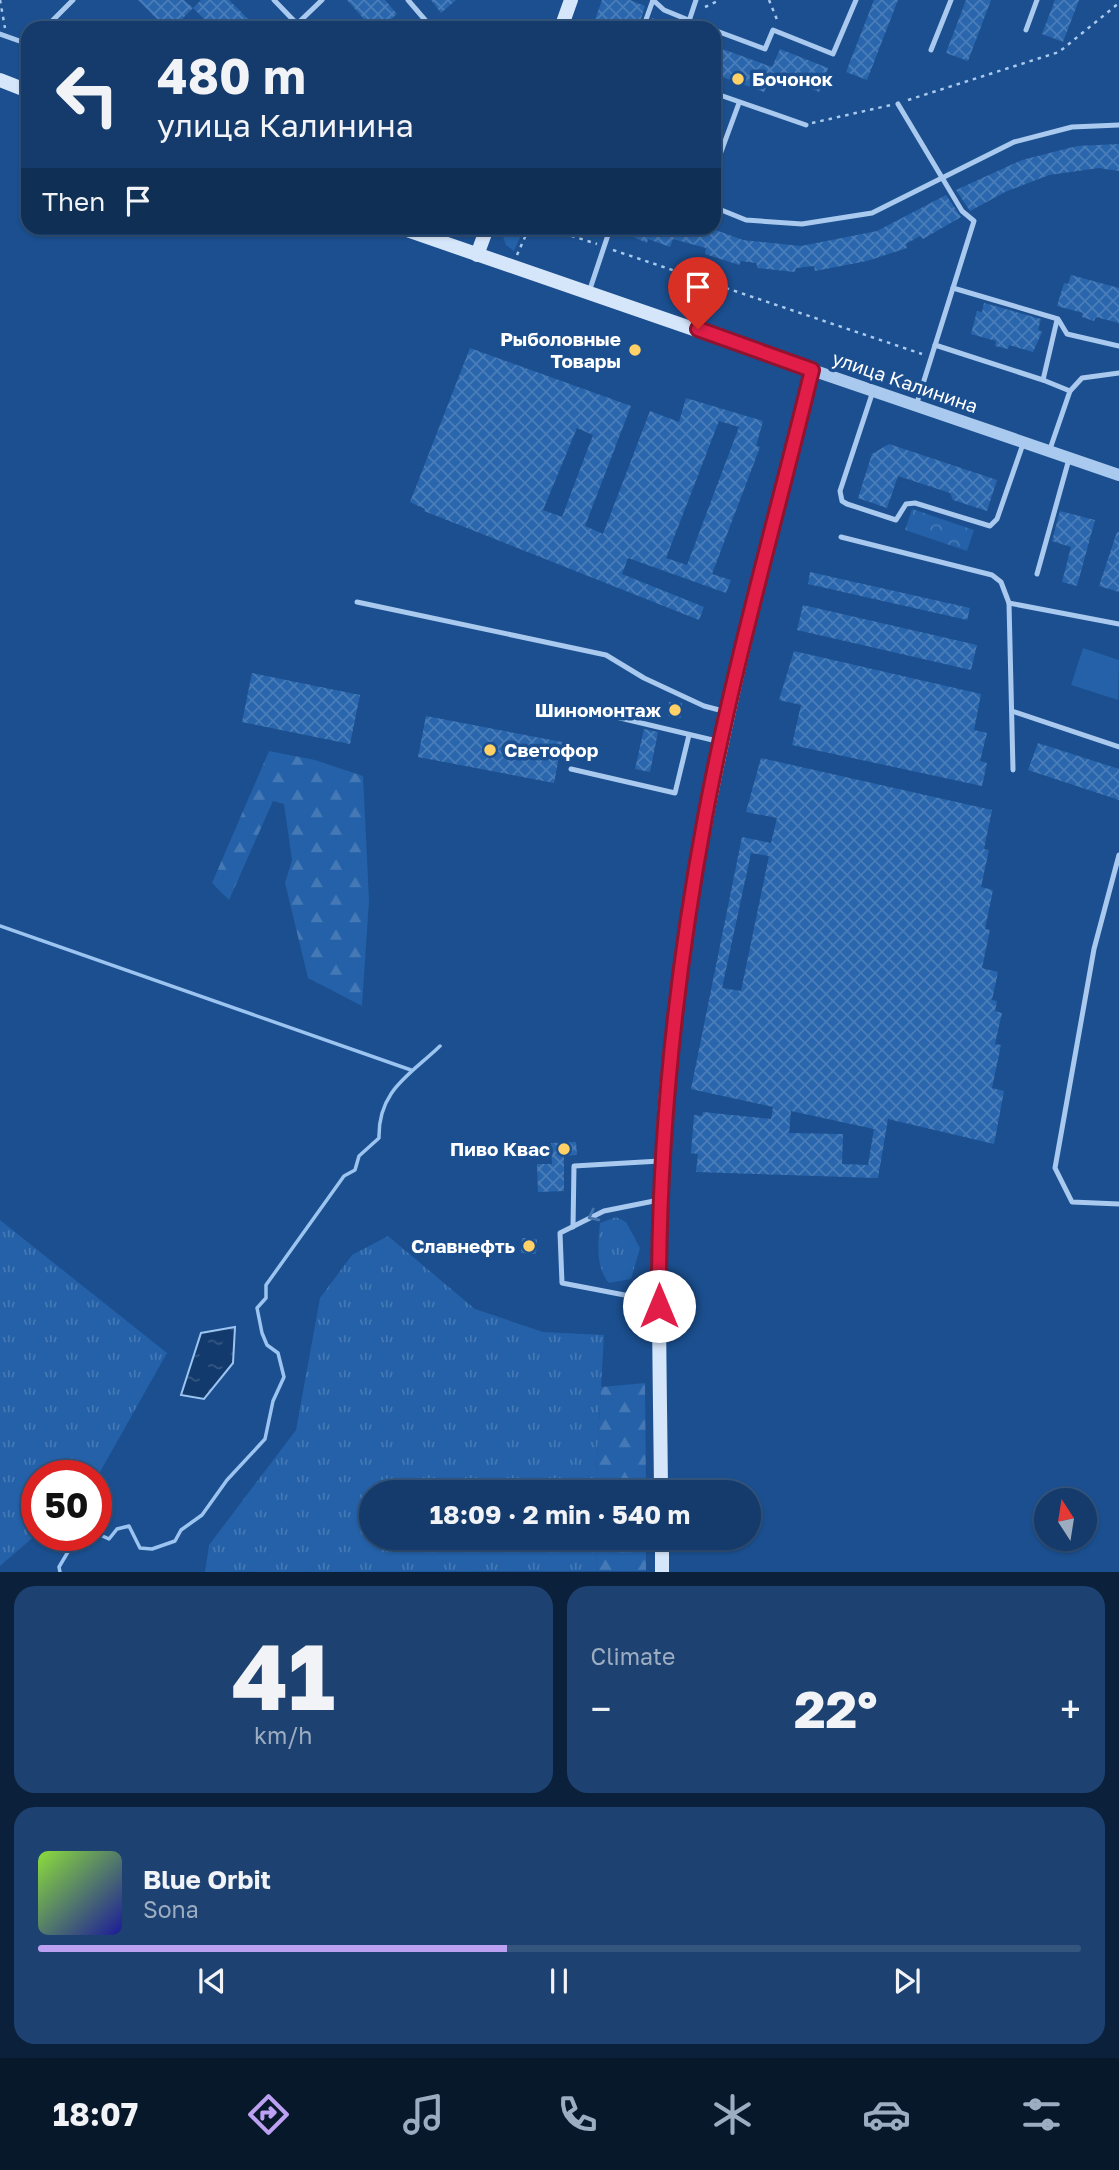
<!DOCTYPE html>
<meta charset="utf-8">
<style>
:root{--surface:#143b6b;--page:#1d4271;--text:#f1f3f6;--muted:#9dadc1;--line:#33557e;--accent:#bca0f2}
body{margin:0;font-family:"Golos Text",sans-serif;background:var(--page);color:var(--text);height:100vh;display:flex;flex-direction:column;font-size:26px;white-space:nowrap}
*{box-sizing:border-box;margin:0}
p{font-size:23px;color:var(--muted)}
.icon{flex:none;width:38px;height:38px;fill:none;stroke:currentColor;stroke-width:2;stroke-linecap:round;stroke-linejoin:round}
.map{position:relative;height:1572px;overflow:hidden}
.details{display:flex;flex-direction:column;gap:14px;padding:14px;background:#0b203b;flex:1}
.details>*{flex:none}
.banner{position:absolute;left:21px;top:21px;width:700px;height:214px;border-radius:21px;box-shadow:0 2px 5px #0004,0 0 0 2px var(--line);background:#143b6b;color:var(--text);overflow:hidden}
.needle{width:46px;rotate:348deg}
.controls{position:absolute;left:1034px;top:1488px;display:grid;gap:14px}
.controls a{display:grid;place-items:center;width:63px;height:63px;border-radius:50%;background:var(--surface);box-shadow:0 2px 5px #0004,0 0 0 2px var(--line);font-size:35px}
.speed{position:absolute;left:21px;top:1460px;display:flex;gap:14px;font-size:35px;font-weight:700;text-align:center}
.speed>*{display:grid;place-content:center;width:91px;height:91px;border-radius:50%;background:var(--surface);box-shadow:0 2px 5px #0004,0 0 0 2px var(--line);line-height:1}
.speed .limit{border:10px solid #d22;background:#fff;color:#111}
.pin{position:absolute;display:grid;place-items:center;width:60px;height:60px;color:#fff;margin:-72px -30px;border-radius:50% 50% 50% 0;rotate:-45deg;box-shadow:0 0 7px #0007}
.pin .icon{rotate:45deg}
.me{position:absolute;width:77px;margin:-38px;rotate:0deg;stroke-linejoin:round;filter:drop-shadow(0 0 5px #0008)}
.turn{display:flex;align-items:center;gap:24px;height:147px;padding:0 21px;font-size:32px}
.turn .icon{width:91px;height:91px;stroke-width:2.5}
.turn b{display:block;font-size:49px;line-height:60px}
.then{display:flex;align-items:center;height:66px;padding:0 21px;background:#0003;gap:14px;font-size:26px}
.big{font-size:52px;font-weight:700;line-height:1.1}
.details .card{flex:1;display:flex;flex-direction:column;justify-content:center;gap:10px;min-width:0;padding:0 24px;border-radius:21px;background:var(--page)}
.details .dial{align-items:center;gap:0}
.dial b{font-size:91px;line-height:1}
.song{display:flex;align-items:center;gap:21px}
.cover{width:84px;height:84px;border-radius:10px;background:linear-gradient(135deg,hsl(90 70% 55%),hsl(240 70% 35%))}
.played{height:7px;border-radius:4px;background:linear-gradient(90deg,var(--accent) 45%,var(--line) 45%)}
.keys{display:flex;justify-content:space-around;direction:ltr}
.heat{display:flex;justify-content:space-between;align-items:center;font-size:38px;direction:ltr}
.details .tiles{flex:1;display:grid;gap:14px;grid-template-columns:1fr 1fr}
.card:last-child{grid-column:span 2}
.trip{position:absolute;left:359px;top:1480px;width:402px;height:70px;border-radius:35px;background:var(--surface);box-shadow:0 2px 5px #0004,0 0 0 2px var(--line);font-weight:700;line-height:70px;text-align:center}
.menu{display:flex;height:112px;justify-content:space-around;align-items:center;background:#08182b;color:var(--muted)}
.menu .icon{width:49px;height:49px}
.menu .selected{color:var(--accent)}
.menu b{font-size:32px;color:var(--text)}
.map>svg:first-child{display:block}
</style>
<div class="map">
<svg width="1119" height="1572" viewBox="0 0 1119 1572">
<defs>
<pattern id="grass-tufts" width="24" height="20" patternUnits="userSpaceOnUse" patternTransform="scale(1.75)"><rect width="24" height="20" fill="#2461a8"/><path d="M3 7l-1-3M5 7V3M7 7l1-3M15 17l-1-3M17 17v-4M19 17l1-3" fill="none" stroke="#4579b5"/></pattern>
<pattern id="forest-firs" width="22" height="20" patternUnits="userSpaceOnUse" patternTransform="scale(1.75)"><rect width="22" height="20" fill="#2461a8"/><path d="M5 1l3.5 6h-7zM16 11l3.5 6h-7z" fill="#4579b5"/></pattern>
<pattern id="park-crowns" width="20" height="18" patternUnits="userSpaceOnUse" patternTransform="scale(1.75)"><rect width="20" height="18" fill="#2461a8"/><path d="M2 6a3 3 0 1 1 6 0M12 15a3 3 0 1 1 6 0" fill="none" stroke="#4579b5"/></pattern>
<pattern id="water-ripples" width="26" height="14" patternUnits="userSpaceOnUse" patternTransform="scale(1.75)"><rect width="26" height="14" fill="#123a6d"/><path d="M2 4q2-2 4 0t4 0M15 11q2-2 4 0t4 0" fill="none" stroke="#365883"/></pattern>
<pattern id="building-cross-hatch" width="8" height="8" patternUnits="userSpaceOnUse" patternTransform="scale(1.75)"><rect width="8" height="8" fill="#2a66ad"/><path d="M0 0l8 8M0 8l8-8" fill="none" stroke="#4a7db9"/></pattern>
</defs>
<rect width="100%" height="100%" fill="#1b4f8f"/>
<g fill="url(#grass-tufts)">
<polygon points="500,228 524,228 514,251 506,245"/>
<path d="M 616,1217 L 626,1222 L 640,1248 L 631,1279 L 609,1283 C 595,1266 598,1244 600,1223 Z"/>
<polygon points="0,1220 167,1353 96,1479 96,1475 37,1475 37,1534 0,1566"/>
<polygon points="388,1236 475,1309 543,1332 604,1335 595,1493 371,1493 371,1538 594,1538 598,1571 205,1572 209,1545 296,1430 320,1298 352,1255"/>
</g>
<g fill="url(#forest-firs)">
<polygon points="269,751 315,760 363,776 369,900 362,1006 308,978 285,883 292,860 284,804 273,801 229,900 212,883"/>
<polygon points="645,1383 646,1493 595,1493 601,1387"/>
<polygon points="594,1538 646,1538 646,1571 598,1571"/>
</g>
<polygon fill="url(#park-crowns)" points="912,509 974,530 967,551 905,530"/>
<polygon fill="#2461a8" points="1083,648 1119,660 1118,700 1071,685"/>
<polygon fill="url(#water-ripples)" stroke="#9cc4f0" stroke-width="2" points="235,1327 233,1363 204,1399 181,1395 201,1333"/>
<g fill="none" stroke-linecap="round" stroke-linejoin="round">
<g stroke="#9cc4f0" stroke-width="3.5">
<polyline points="0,926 411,1070"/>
<path d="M 96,1533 L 109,1539 L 117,1529 L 129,1526 L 140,1548 L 152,1549 L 175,1541 L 181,1530 L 202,1515 L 227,1480 L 265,1439 L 273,1401 L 284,1377 L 278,1353 L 267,1345 L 262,1333 L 257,1308 L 266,1298 L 266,1285 L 344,1176 L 355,1170 L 359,1156 L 379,1138 C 378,1090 410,1075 440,1046"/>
<polyline points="60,1572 59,1567 78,1535"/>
</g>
</g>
<g fill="url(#building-cross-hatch)" fill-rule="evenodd">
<polygon points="138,0 184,0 193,8 173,28 166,28"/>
<polygon points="201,0 229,0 257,28 213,28 193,8"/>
<polygon points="347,0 385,0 397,14 381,28 372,28"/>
<polygon points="431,0 456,0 441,13"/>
<polygon points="602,0 630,0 645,6 638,28 592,28"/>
<polygon points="874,0 898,0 867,80 846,72"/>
<polygon points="966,0 991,0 968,61 946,53"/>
<polygon points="1055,0 1079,0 1063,42 1042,34"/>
<polygon points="652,18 675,27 675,28 649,28"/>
<polygon points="714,46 772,67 780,49 828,68 819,92 772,74 764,92 714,74"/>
<polygon points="1119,144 1119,171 1099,168 1049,175 1005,192 970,211 956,190 1022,160 1077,146"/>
<polygon points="946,195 961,217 923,239 920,236 906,244 907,248 867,261 815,271 814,266 796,268 795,272 758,268 756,263 741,261 739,265 705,254 706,248 673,239 670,247 648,239 647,243 615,229 710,228 743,240 801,246 877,231"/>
<polygon points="1071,275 1119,288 1119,323 1096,317 1094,321 1082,317 1083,313 1057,306 1064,283 1068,284"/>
<polygon points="984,303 1041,319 1038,330 1042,332 1033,352 1009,345 1008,349 995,346 996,341 971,334 977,311 982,312"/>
<path d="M 470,348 L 631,406 L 585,526 L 603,534 L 650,411 L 679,422 L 686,398 L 763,421 L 756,446 L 760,447 L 712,574 L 731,580 L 726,593 L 628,558 L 622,574 L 704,607 L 699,620 L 424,511 L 425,509 L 410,502 ZM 719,421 L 739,427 L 687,565 L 666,558 ZM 577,428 L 593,435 L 562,517 L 543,510 Z"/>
<polygon points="889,444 997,480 987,511 953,500 950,493 898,476 887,508 858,498 872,454"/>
<polygon points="1060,511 1095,520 1077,586 1062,582 1071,547 1052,541"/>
<polygon points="1117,532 1119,532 1119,592 1099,586"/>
<polygon points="810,572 970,608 967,620 808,584"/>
<polygon points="803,605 977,645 971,670 797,630"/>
<polygon points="794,651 981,694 974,730 987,733 980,761 987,763 982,786 792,745 801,705 779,700"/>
<polygon points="252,673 360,695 350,744 242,722"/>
<polygon points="669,702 682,703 681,718 668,716"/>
<polygon points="426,716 562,742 554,783 418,757"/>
<polygon points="644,729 658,732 650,772 635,769"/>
<polygon points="1038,743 1119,769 1119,800 1028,770"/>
<path d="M 761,758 L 992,810 L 984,849 L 989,850 L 981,887 L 993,890 L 985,929 L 990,930 L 982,968 L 998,972 L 992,1000 L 997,1001 L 995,1011 L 1002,1013 L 995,1044 L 1001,1045 L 992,1088 L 1004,1091 L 994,1144 L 888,1119 L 878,1178 L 696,1172 L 698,1154 L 691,1153 L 694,1115 L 702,1116 L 703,1112 L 771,1119 L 773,1107 L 691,1089 L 742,837 L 771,843 L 777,818 L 746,812 ZM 751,853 L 769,856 L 741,991 L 722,988 ZM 791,1111 L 874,1129 L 868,1165 L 842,1164 L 843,1134 L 789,1133 Z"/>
<polygon points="576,1142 577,1155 564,1156 564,1191 538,1192 537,1164 552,1164 551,1143"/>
<polygon points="522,1238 537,1239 536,1254 521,1253"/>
</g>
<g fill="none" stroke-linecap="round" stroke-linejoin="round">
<g stroke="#a9c9ee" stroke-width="2.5" stroke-dasharray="3.5 5" stroke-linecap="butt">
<polyline points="0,0 5,28"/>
<polyline points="769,0 778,22"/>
<polyline points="705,7 720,0"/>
<polyline points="908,100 1059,52 1119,3"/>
<polyline points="812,123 891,105"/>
<polyline points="547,228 597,244"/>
<polyline points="613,250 922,354"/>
<polyline points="517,255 529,228"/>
</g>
<g stroke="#a9c9ee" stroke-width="5">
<polyline points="274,0 301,28"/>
<polyline points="408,0 432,28"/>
<polyline points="653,0 664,10 708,28"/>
<polyline points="689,21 696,0"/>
<polyline points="297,24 322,0"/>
<polyline points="45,28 73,0"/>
<polyline points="643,28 653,0"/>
<polyline points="714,30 765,49 773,30 833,54 856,0"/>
<polyline points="1026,30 1037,0"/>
<polyline points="0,34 28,44"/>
<polyline points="931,50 951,0"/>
<polyline points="714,93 806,125"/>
<polyline points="898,104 962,211 974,221 916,406"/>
<polyline points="714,171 739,103"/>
<polyline points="714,207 746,220 802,224 872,213 1014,142 1072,127 1119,125"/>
<polyline points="953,288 1058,319 1067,334 1119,346"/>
<polyline points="589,292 608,235"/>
<polyline points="935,345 1043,380 1057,320"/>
<polyline points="1043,380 1070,391"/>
<polyline points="873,391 840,491 842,501 847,504 896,520 906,504 915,503 990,526 997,519 1023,444"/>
<polyline points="1050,449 1070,391 1082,378 1119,373"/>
<polyline points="841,537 992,575 1001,582 1009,603 1119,624"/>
<polyline points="1037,574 1069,459"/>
<polyline points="357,602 606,655 644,678 704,706 727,712"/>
<polyline points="1009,603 1013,770"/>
<polyline points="1012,711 1119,747"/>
<polyline points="595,712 721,742"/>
<polyline points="571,769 675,793 689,735"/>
<polyline points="1119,855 1094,949 1055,1168 1072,1202 1119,1204"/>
<polyline points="573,1227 574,1166 660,1161"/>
<polyline points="656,1305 635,1297 562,1283 560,1233 604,1211 659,1200"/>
</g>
<polyline stroke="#a9c9ee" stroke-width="12" points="812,370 1119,475"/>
<g stroke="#d6e6fa" stroke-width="14">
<polyline points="561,28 571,0"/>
<polyline points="0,80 28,91"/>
<path d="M 401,228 L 812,370 C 753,609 688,846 666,1093 C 655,1226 660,1359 661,1493"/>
<polyline points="477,255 487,228"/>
<polyline points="662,1538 662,1572"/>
</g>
</g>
<defs><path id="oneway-chevron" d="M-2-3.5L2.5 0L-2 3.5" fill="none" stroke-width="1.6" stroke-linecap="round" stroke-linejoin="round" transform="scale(1.75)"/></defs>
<use stroke="#4674ac" href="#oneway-chevron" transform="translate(593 1216) rotate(153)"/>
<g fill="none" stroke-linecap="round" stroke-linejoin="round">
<g stroke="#92132f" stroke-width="18">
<path id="route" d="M 659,1306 C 658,1142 675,979 705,817 C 733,667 776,519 812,370 L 698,329"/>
</g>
<use href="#route" stroke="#e11d48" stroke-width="12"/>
</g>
<g fill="#ffd166" stroke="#1b4f8f" stroke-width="2.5">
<circle cx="738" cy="79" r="7"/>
<circle cx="635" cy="350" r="7"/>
<circle cx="675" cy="710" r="7"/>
<circle cx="490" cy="750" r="7"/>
<circle cx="564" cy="1149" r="7"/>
<circle cx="529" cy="1246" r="7"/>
</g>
<g text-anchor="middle" stroke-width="7" stroke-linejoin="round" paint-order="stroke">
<g font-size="19" font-weight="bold" fill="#fff" stroke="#1b4f8f" text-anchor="end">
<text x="752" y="86" text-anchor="start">Бочонок</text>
<text x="621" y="346">Рыболовные<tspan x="621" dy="22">Товары</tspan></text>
<text x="661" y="717">Шиномонтаж</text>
<text x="504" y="757" text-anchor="start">Светофор</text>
<text x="550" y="1156">Пиво Квас</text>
<text x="515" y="1253">Славнефть</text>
</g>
<g font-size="19" fill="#fff" stroke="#1b4f8f">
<text transform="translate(905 382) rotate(19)" y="7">улица Калинина</text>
</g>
</g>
</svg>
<div class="controls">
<a><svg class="needle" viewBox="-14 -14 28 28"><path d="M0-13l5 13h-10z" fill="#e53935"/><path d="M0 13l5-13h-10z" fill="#9dadc1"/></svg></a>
</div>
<div class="speed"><div class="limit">50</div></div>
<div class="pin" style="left:698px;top:329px;background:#d93025"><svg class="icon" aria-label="arrive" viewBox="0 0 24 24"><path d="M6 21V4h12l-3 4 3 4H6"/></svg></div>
<svg class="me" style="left:659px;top:1306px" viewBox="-20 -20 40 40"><circle r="19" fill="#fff"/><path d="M0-13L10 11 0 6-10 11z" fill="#e11d48"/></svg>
<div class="trip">18:09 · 2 min · 540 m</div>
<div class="banner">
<div class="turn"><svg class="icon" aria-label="left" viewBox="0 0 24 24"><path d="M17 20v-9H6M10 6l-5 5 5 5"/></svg><div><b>480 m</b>улица Калинина</div></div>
<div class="then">Then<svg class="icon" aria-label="arrive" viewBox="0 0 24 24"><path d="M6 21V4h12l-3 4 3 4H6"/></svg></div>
</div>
</div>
<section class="details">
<div class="tiles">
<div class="card dial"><b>41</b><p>km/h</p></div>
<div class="card"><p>Climate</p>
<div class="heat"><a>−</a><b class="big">22°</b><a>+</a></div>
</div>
<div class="card">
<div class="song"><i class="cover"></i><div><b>Blue Orbit</b><p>Sona</p></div></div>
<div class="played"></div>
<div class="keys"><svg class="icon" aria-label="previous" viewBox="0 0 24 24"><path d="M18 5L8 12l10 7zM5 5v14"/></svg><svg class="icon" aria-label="pause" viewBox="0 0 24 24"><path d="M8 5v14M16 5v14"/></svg><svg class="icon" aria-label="next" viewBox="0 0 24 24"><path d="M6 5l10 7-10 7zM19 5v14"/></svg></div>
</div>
</div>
</section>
<nav class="menu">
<b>18:07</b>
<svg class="icon selected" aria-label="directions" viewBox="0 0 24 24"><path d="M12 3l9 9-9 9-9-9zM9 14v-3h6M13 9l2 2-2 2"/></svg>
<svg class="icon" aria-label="music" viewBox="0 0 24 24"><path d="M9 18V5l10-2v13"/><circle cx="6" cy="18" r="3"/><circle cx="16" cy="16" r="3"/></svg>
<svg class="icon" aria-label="phone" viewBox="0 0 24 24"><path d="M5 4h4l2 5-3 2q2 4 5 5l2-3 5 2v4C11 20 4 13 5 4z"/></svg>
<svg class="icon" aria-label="climate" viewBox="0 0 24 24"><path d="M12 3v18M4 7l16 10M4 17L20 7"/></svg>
<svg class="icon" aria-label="car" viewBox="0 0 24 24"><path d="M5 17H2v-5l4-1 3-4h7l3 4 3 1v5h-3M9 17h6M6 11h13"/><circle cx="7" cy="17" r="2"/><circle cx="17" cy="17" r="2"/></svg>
<svg class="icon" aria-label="filters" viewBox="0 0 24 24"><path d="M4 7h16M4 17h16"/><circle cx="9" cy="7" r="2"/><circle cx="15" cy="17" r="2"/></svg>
</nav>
